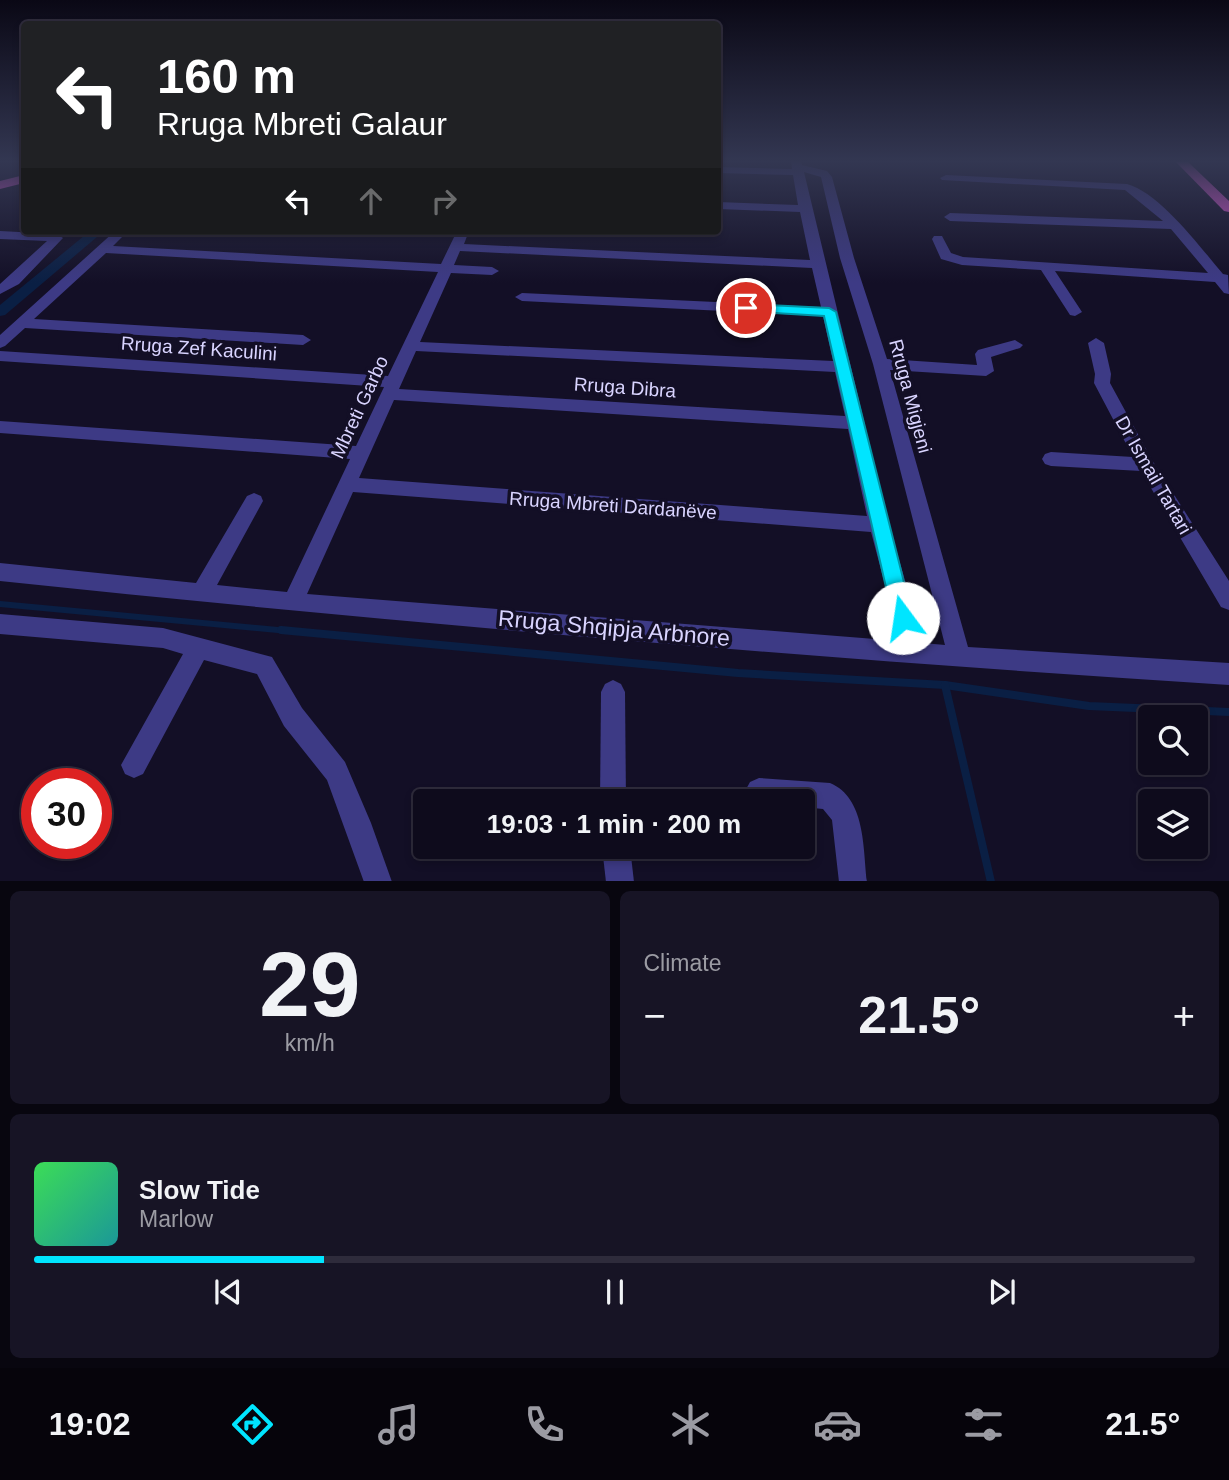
<!DOCTYPE html>
<meta charset="utf-8">
<style>
:root{--surface:#0e0b1c;--page:#171425;--text:#f1f3f6;--muted:#9b9ba3;--line:#2e2b3b;--accent:#00e5ff}
body{margin:0;font-family:Arial,sans-serif;background:var(--page);color:var(--text);height:100vh;display:flex;flex-direction:column;font-size:26px;white-space:nowrap}
*{box-sizing:border-box;margin:0}
p{font-size:23px;color:var(--muted)}
.icon{flex:none;width:38px;height:38px;fill:none;stroke:currentColor;stroke-width:2;stroke-linecap:round;stroke-linejoin:round}
.map{position:relative;height:881px;overflow:hidden}
.details{display:flex;flex-direction:column;gap:10px;padding:10px;background:#08060f;flex:1}
.details>*{flex:none}
.top-card{position:absolute;left:21px;top:21px;width:700px;height:214px;border-radius:7px;box-shadow:0 4px 10px #0003,0 0 0 2px var(--line);background:#202124;color:#fff;overflow:hidden}
.fabs{position:absolute;left:1138px;top:705px;display:grid;gap:14px}
.fabs a{display:grid;place-items:center;width:70px;height:70px;border-radius:7px;background:var(--surface);box-shadow:0 4px 10px #0003,0 0 0 2px var(--line);font-size:35px}
.speed{position:absolute;left:21px;top:768px;display:flex;gap:14px;font-size:35px;font-weight:700;text-align:center}
.speed>*{display:grid;place-content:center;width:91px;height:91px;border-radius:50%;background:var(--surface);box-shadow:0 4px 10px #0003,0 0 0 2px var(--line);line-height:1}
.speed .limit{border:10px solid #d22;background:#fff;color:#111}
.pin{position:absolute;display:grid;place-items:center;width:60px;height:60px;color:#fff;margin:-30px;border:4px solid #fff;border-radius:50%;box-shadow:0 2px 7px #0007}
.me{position:absolute;width:77px;margin:-38px;rotate:346deg;stroke-linejoin:round;filter:drop-shadow(0 0 5px #0008)}
.turn{display:flex;align-items:center;gap:24px;height:147px;padding:0 21px;font-size:32px}
.turn .icon{width:91px;height:91px;stroke-width:2.5}
.turn b{display:block;font-size:49px;line-height:60px}
.lanes{display:flex;align-items:center;height:66px;padding:0 21px;background:#0003;justify-content:center;gap:35px;direction:ltr}
.lanes .off{opacity:.35}
.big{font-size:52px;font-weight:600;line-height:1.1}
.details .widget{flex:1;display:flex;flex-direction:column;justify-content:center;gap:10px;min-width:0;padding:0 24px;border-radius:10px;background:var(--page)}
.details .dial{align-items:center;gap:0}
.dial b{font-size:91px;line-height:1}
.song{display:flex;align-items:center;gap:21px}
.cover{width:84px;height:84px;border-radius:10px;background:linear-gradient(135deg,hsl(130 70% 55%),hsl(180 70% 35%))}
.played{height:7px;border-radius:4px;background:linear-gradient(90deg,var(--accent) 25%,var(--line) 25%)}
.keys{display:flex;justify-content:space-around;direction:ltr}
.heat{display:flex;justify-content:space-between;align-items:center;font-size:38px;direction:ltr}
.details .tiles{flex:1;display:grid;gap:10px;grid-template-columns:1fr 1fr}
.widget:last-child{grid-column:span 2}
.trip{position:absolute;left:413px;top:789px;width:402px;height:70px;border-radius:7px;background:var(--surface);box-shadow:0 4px 10px #0003,0 0 0 2px var(--line);font-weight:600;line-height:70px;text-align:center}
.tabs{display:flex;height:112px;justify-content:space-around;align-items:center;background:#06040b;color:var(--muted)}
.tabs .icon{width:49px;height:49px}
.tabs .active{color:var(--accent)}
.tabs b{font-size:32px;color:var(--text)}
.map>svg:first-child{display:block}
</style>
<div class="map">
<svg width="1229" height="882" viewBox="0 0 1229 882">
<rect width="100%" height="100%" fill="#130f26"/>
<g fill="none" stroke-linecap="round" stroke-linejoin="round">
<polyline stroke="#0a1f44" stroke-width="6" points="0,604 299,632"/>
<g stroke="#0a1f44" stroke-width="8">
<polyline points="281,630 738,673 945,685 1089,706 1229,712"/>
<polyline points="945,685 991,882"/>
</g>
<polygon fill="#0a1f44" fill-rule="evenodd" points="90,231 104,231 5,315 0,316 0,305"/>
<g fill="#3d3a85" fill-rule="evenodd">
<path d="M 791,160 L 801,160 L 802,165 L 827,171 L 832,177 L 854,258 L 887,359 L 977,365 L 975,354 L 978,350 L 1015,340 L 1023,345 L 1020,348 L 991,357 L 994,371 L 986,376 L 890,370 L 968,647 L 1229,663 L 1229,685 C 819,659 409,624 0,581 L 0,563 L 196,583 L 247,496 L 254,493 L 261,496 L 263,501 L 217,585 L 287,592 L 350,459 L 0,433 L 0,421 L 356,446 L 384,387 L 0,361 L 0,351 L 388,376 L 438,272 L 106,253 L 34,319 L 303,335 L 311,340 L 303,345 L 25,328 L 5,346 L 0,348 L 0,335 L 115,231 L 128,231 L 113,246 L 441,264 L 457,231 L 469,231 L 464,244 L 810,260 L 800,212 L 718,209 L 718,202 L 798,205 L 793,175 L 718,173 L 718,167 L 792,169 ZM 804,172 L 821,177 L 840,258 L 873,364 L 945,645 L 923,643 L 889,525 ZM 460,251 L 812,268 L 821,307 L 522,293 L 515,297 L 522,301 L 823,316 L 833,361 L 420,342 L 451,273 L 492,275 L 499,271 L 492,267 L 454,265 ZM 416,351 L 835,372 L 845,416 L 399,389 ZM 394,400 L 848,429 L 867,516 L 359,478 ZM 353,492 L 871,532 L 900,641 L 307,594 Z"/>
<path d="M 946,175 L 1127,184 C 1160,193 1200,247 1223,274 L 1228,275 L 1229,294 L 1224,293 L 1215,282 L 1055,271 L 1082,312 L 1075,316 L 1070,315 L 1041,270 L 962,265 L 941,259 L 932,239 L 934,236 L 942,236 L 951,253 L 963,257 L 1208,273 L 1171,229 L 950,221 L 944,217 L 950,213 L 1163,221 L 1125,190 L 942,180 L 940,178 Z"/>
<polygon points="0,231 57,234 63,238 19,284 0,294 0,284 47,241 0,239"/>
<polygon points="1096,338 1104,343 1111,374 1110,383 1152,460 1229,581 1229,610 1221,607 1141,471 1051,466 1045,464 1042,459 1045,454 1051,452 1133,457 1094,383 1095,374 1088,343"/>
<polygon points="0,614 163,628 272,657 302,708 345,762 371,823 392,882 364,882 327,780 284,726 257,674 204,660 143,774 134,778 125,774 121,765 183,654 163,648 0,634"/>
<polygon points="613,680 621,684 625,692 626,802 600,802 601,692 605,684"/>
<path d="M 759,778 L 830,783 C 866,798 863,849 867,882 L 839,882 L 832,820 L 823,809 L 803,807 L 803,802 L 739,802 L 750,782 Z"/>
<polygon points="602,847 630,847 634,882 606,882"/>
</g>
<g fill="#e055d1" fill-rule="evenodd">
<polygon points="1174,160 1186,160 1229,201 1229,212 1224,211"/>
<polygon points="24,175 24,183 0,189 0,181"/>
</g>
</g>
<linearGradient id="sky" x2="0" y2="1"><stop stop-color="#0a0815"/><stop offset="0.57" stop-color="#333752"/><stop offset="1" stop-color="#333752" stop-opacity="0"/></linearGradient>
<rect width="1229" height="283" fill="url(#sky)"/>
<polygon fill="#00e5ff" stroke="#0095a6" stroke-width="2" points="746,304 829,308 836,312 913,618 910,624 903,627 896,624 893,618 824,316 741,311 739,308"/>
<g text-anchor="middle" stroke-width="7" stroke-linejoin="round" paint-order="stroke">
<g font-size="19" fill="#d9d4ff" stroke="#130f26">
<text transform="translate(199 348) rotate(4)" y="7">Rruga Zef Kaculini</text>
<text transform="translate(625 387) rotate(4)" y="7">Rruga Dibra</text>
<text transform="translate(911 396) rotate(75)" y="7">Rruga Migjeni</text>
<text transform="translate(359 407) rotate(-65)" y="7">Mbreti Garbo</text>
<text transform="translate(1154 475) rotate(60)" y="7">Dr Ismail Tartari</text>
<text transform="translate(613 505) rotate(4)" y="7">Rruga Mbreti Dardanëve</text>
</g>
<g font-size="23" fill="#d9d4ff" stroke="#130f26">
<text transform="translate(614 628) rotate(5)" y="8">Rruga Shqipja Arbnore</text>
</g>
</g>
</svg>
<div class="fabs">
<a><svg class="icon" aria-label="search" viewBox="0 0 24 24"><circle cx="10" cy="10" r="6"/><path d="M15 15l6 6"/></svg></a>
<a><svg class="icon" aria-label="layers" viewBox="0 0 24 24"><path d="M12 4l9 5-9 5-9-5zM3 14l9 5 9-5"/></svg></a>
</div>
<div class="speed"><div class="limit">30</div></div>
<div class="pin" style="left:746px;top:308px;background:#d93025"><svg class="icon" aria-label="arrive" viewBox="0 0 24 24"><path d="M6 21V4h12l-3 4 3 4H6"/></svg></div>
<svg class="me" style="left:903px;top:618px" viewBox="-20 -20 40 40"><circle r="19" fill="#fff"/><path d="M0-13L10 11 0 6-10 11z" fill="#00e5ff"/></svg>
<div class="trip">19:03 · 1 min · 200 m</div>
<div class="top-card">
<div class="turn"><svg class="icon" aria-label="left" viewBox="0 0 24 24"><path d="M17 20v-9H6M10 6l-5 5 5 5"/></svg><div><b>160 m</b>Rruga Mbreti Galaur</div></div>
<div class="lanes"><svg class="icon" aria-label="left" viewBox="0 0 24 24"><path d="M17 20v-9H6M10 6l-5 5 5 5"/></svg><svg class="icon off" aria-label="ahead" viewBox="0 0 24 24"><path d="M12 20V5M6 11l6-6 6 6"/></svg><svg class="icon off" aria-label="right" viewBox="0 0 24 24"><path d="M7 20v-9h11M14 6l5 5-5 5"/></svg></div>
</div>
</div>
<section class="details">
<div class="tiles">
<div class="widget dial"><b>29</b><p>km/h</p></div>
<div class="widget"><p>Climate</p>
<div class="heat"><a>−</a><b class="big">21.5°</b><a>+</a></div>
</div>
<div class="widget">
<div class="song"><i class="cover"></i><div><b>Slow Tide</b><p>Marlow</p></div></div>
<div class="played"></div>
<div class="keys"><svg class="icon" aria-label="previous" viewBox="0 0 24 24"><path d="M18 5L8 12l10 7zM5 5v14"/></svg><svg class="icon" aria-label="pause" viewBox="0 0 24 24"><path d="M8 5v14M16 5v14"/></svg><svg class="icon" aria-label="next" viewBox="0 0 24 24"><path d="M6 5l10 7-10 7zM19 5v14"/></svg></div>
</div>
</div>
</section>
<nav class="tabs">
<b>19:02</b>
<svg class="icon active" aria-label="directions" viewBox="0 0 24 24"><path d="M12 3l9 9-9 9-9-9zM9 14v-3h6M13 9l2 2-2 2"/></svg>
<svg class="icon" aria-label="music" viewBox="0 0 24 24"><path d="M9 18V5l10-2v13"/><circle cx="6" cy="18" r="3"/><circle cx="16" cy="16" r="3"/></svg>
<svg class="icon" aria-label="phone" viewBox="0 0 24 24"><path d="M5 4h4l2 5-3 2q2 4 5 5l2-3 5 2v4C11 20 4 13 5 4z"/></svg>
<svg class="icon" aria-label="climate" viewBox="0 0 24 24"><path d="M12 3v18M4 7l16 10M4 17L20 7"/></svg>
<svg class="icon" aria-label="car" viewBox="0 0 24 24"><path d="M5 17H2v-5l4-1 3-4h7l3 4 3 1v5h-3M9 17h6M6 11h13"/><circle cx="7" cy="17" r="2"/><circle cx="17" cy="17" r="2"/></svg>
<svg class="icon" aria-label="filters" viewBox="0 0 24 24"><path d="M4 7h16M4 17h16"/><circle cx="9" cy="7" r="2"/><circle cx="15" cy="17" r="2"/></svg>
<b>21.5°</b>
</nav>
